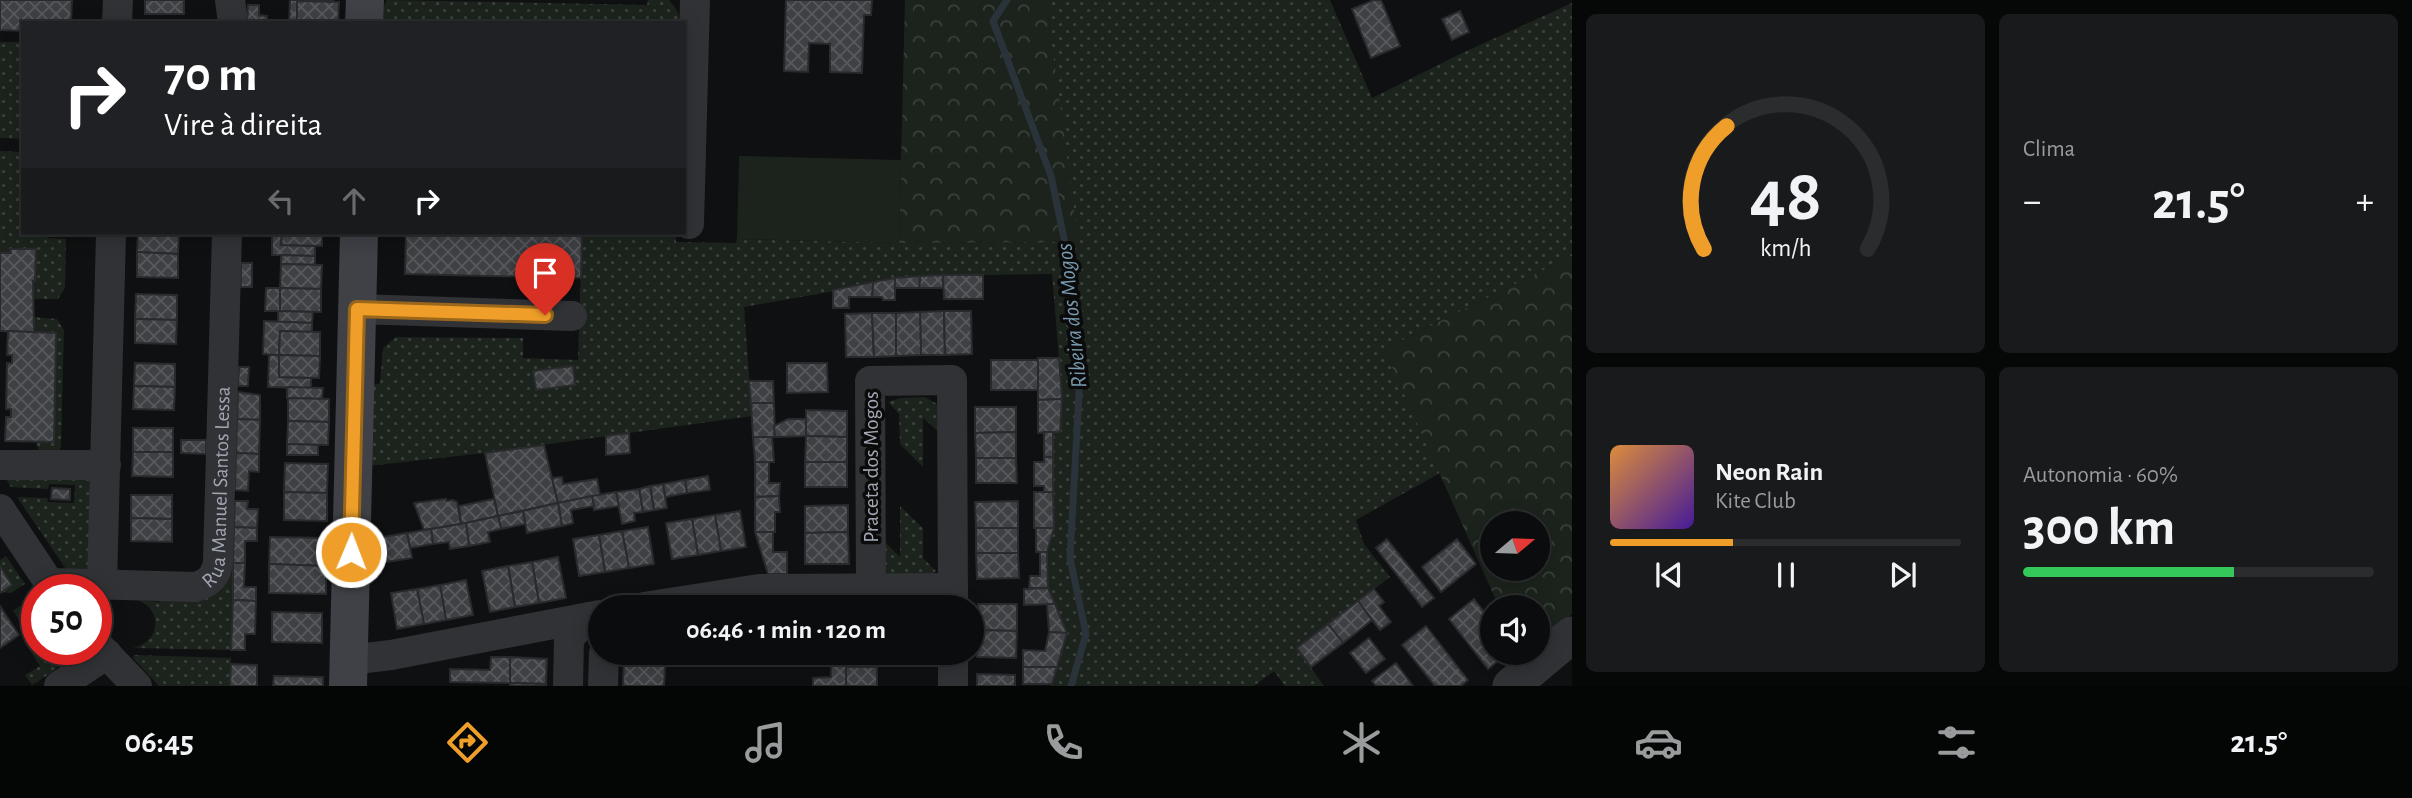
<!DOCTYPE html>
<html lang="pt">
<meta charset="utf-8">
<style>
:root{--surface:#0b0c0d;--page:#191a1b;--text:#f1f3f6;--muted:#9a9b9d;--line:#2b2c2e;--accent:#ef9f29}
body{margin:0;font-family:"Alegreya Sans",sans-serif;background:var(--page);color:var(--text);height:100vh;display:flex;flex-direction:column;font-size:26px;white-space:nowrap}
*{box-sizing:border-box;margin:0}
p{font-size:23px;color:var(--muted)}
.icon{flex:none;width:38px;height:38px;fill:none;stroke:currentColor;stroke-width:2;stroke-linecap:round;stroke-linejoin:round}
.map{position:relative;flex:1;overflow:hidden}
.details{display:flex;flex-direction:column;gap:14px;padding:14px;background:#060707;width:840px}
.details>*{flex:none}
.guide{position:absolute;left:21px;top:21px;width:665px;height:214px;border-radius:0px;box-shadow:0 4px 18px #0003,0 0 0 2px var(--line);background:#202124;color:#fff;overflow:hidden}
.needle{width:46px;rotate:71deg}
.tools{position:absolute;left:1480px;top:511px;display:grid;gap:14px}
.tools a{display:grid;place-items:center;width:70px;height:70px;border-radius:50%;background:var(--surface);box-shadow:0 4px 18px #0003,0 0 0 2px var(--line);font-size:35px}
.speed{position:absolute;left:21px;top:574px;display:flex;gap:14px;font-size:35px;font-weight:700;text-align:center}
.speed>*{display:grid;place-content:center;width:91px;height:91px;border-radius:50%;background:var(--surface);box-shadow:0 4px 18px #0003,0 0 0 2px var(--line);line-height:1}
.speed .limit{border:10px solid #d22;background:#fff;color:#111}
.pin{position:absolute;display:grid;place-items:center;width:60px;height:60px;color:#fff;margin:-72px -30px;border-radius:50% 50% 50% 0;rotate:-45deg;box-shadow:0 0 7px #0007}
.pin .icon{rotate:45deg}
.me{position:absolute;width:77px;margin:-38px;rotate:1deg;stroke-linejoin:round;filter:drop-shadow(0 0 5px #0008)}
.turn{display:flex;align-items:center;gap:24px;height:147px;padding:0 28px;font-size:32px}
.turn .icon{width:91px;height:91px;stroke-width:2.5}
.turn b{display:block;font-size:49px;line-height:60px}
.lanes{display:flex;align-items:center;height:66px;padding:0 28px;background:#0003;justify-content:center;gap:35px;direction:ltr}
.lanes .off{opacity:.35}
.big{font-size:52px;font-weight:600;line-height:1.1}
.details .tile{flex:1;display:flex;flex-direction:column;justify-content:center;gap:10px;min-width:0;padding:0 24px;border-radius:10px;background:var(--page)}
.details .dial{align-items:center;gap:0}
.dial svg{height:182px;overflow:visible;fill:none;stroke:var(--line);stroke-width:7;stroke-linecap:round;text-anchor:middle}
.dial text{fill:var(--text);stroke:none}
.song{display:flex;align-items:center;gap:21px}
.cover{width:84px;height:84px;border-radius:10px;background:linear-gradient(135deg,hsl(30 70% 55%),hsl(260 70% 35%))}
.played{height:7px;border-radius:4px;background:linear-gradient(90deg,var(--accent) 35%,var(--line) 35%)}
.keys{display:flex;justify-content:space-around;direction:ltr}
.heat{display:flex;justify-content:space-between;align-items:center;font-size:38px;direction:ltr}
.charge{height:10px;border-radius:5px;background:linear-gradient(90deg,#34c759 60%,var(--line) 0)}
.details .tiles{flex:1;display:grid;gap:14px;grid-template-columns:repeat(2,1fr)}
.trip{position:absolute;left:588px;top:595px;width:396px;height:70px;border-radius:35px;background:var(--surface);box-shadow:0 4px 18px #0003,0 0 0 2px var(--line);font-weight:600;line-height:70px;text-align:center}
.tab-bar{display:flex;height:112px;justify-content:space-around;align-items:center;background:#040505;color:var(--muted)}
.tab-bar .icon{width:49px;height:49px}
.tab-bar .active{color:var(--accent)}
.tab-bar b{font-size:32px;color:var(--text)}
main{display:flex;flex:1;min-height:0}
.map>svg:first-child{display:block}
</style>
<main>
<div class="map">
<svg width="1572" height="686" viewBox="0 0 1572 686">
<defs>
<pattern id="green-dots" width="8" height="8" patternUnits="userSpaceOnUse" patternTransform="scale(1.75)"><rect width="8" height="8" fill="#1c231c"/><path d="M2 2h.1M6 6h.1" fill="none" stroke="#3a403b" stroke-width="1.8" stroke-linecap="round"/></pattern>
<pattern id="forest-crowns" width="20" height="18" patternUnits="userSpaceOnUse" patternTransform="scale(1.75)"><rect width="20" height="18" fill="#1c231c"/><path d="M2 6a3 3 0 1 1 6 0M12 15a3 3 0 1 1 6 0" fill="none" stroke="#3a403b"/></pattern>
<pattern id="building-cross-hatch" width="8" height="8" patternUnits="userSpaceOnUse" patternTransform="scale(1.75)"><rect width="8" height="8" fill="#3e4044"/><path d="M0 0l8 8M0 8l8-8" fill="none" stroke="#57595d"/></pattern>
</defs>
<rect width="100%" height="100%" fill="#0f1011"/>
<g fill="url(#green-dots)" fill-rule="evenodd">
<polygon points="387,0 647,5 648,0 669,0 677,10 681,23 379,23 382,9"/>
<path d="M 1046,0 L 1330,0 L 1372,98 L 1460,54 L 1572,3 L 1572,256 L 1384,349 L 1440,473 L 1356,520 L 1364,544 L 1390,577 L 1297,648 L 1324,686 L 1285,686 L 1274,671 L 1254,686 L 1051,686 L 1067,633 L 1048,588 L 1047,552 L 1054,528 L 1053,432 L 1060,432 L 1062,395 L 1052,274 L 920,276 L 744,307 L 752,416 L 485,453 L 368,466 L 369,386 L 380,383 L 383,348 L 396,337 L 523,338 L 523,358 L 578,360 L 582,233 L 676,233 L 676,242 L 736,243 L 737,239 L 899,243 L 1059,242 L 1077,238 ZM 572,366 L 575,385 L 536,390 L 533,372 Z"/>
<polygon points="0,42 23,42 23,139 0,138"/>
<polygon points="0,151 23,152 23,233 48,233 48,238 66,239 65,288 58,299 33,299 36,250 11,249 11,253 0,253"/>
<polygon points="34,317 57,319 64,330 61,447 58,452 39,451 36,442 54,442 56,333 34,332"/>
<polygon points="925,397 937,404 940,433 923,418 923,467 900,444 899,414 888,402 900,398"/>
<polygon points="91,473 93,569 68,572 17,497 47,498 48,502 74,503 75,485 49,484 48,489 11,487 6,479"/>
<polygon points="900,506 923,528 923,558 936,571 933,574 888,575 886,572 883,540 900,557"/>
<polygon points="6,556 25,584 11,593 1,592 12,584 0,566 0,560"/>
<path d="M 230,561 L 233,561 L 231,650 L 133,648 C 160,643 164,609 137,600 L 160,602 L 160,597 Z"/>
<path d="M 34,596 L 37,601 L 37,649 L 66,649 C 64,669 47,675 32,685 L 25,675 L 40,666 L 24,642 L 31,637 L 13,611 Z"/>
<polygon points="134,655 231,658 230,686 159,686 133,658"/>
</g>
<g fill="url(#forest-crowns)" fill-rule="evenodd">
<polygon points="905,0 1046,0 1078,238 1059,242 899,243"/>
<path d="M 1572,256 L 1572,614 L 1538,644 L 1538,607 L 1499,607 L 1384,349 ZM 1493,523 L 1538,523 L 1538,569 L 1493,569 Z"/>
</g>
<polygon fill="#1c231c" points="739,156 901,160 899,243 737,239"/>
<g fill="none" stroke-linecap="round" stroke-linejoin="round">
<polyline stroke="#293339" stroke-width="7" points="1007,0 993,21 1051,176 1069,262 1080,375 1070,558 1086,634 1071,686"/>
</g>
<g fill="url(#building-cross-hatch)" stroke="#292a2d" stroke-width="2">
<polygon points="0,0 72,0 71,23 23,23 23,31 0,30"/>
<rect x="145" y="0" width="39" height="14"/>
<polygon points="290,0 333,0 333,2 297,1 297,23 289,23"/>
<polygon points="786,0 872,0 871,15 864,15 862,73 830,72 830,44 809,43 808,72 784,71"/>
<polygon points="1374,0 1381,0 1400,46 1371,58 1352,9"/>
<polygon points="297,1 339,2 338,23 297,23"/>
<polygon points="248,5 259,5 259,15 267,16 267,23 247,23"/>
<polygon points="1460,11 1469,32 1452,40 1442,19"/>
<polygon points="138,233 179,233 178,254 137,252"/>
<polygon points="272,233 282,233 281,245 315,246 315,256 272,255"/>
<polygon points="282,233 322,233 322,246 281,245"/>
<polygon points="406,233 582,233 581,278 405,274"/>
<polygon points="10,249 36,249 35,281 33,281 34,332 0,331 0,253 11,253"/>
<polygon points="137,252 178,254 178,278 137,277"/>
<polygon points="281,255 315,256 315,265 281,264"/>
<rect x="241" y="263" width="11" height="24"/>
<polygon points="281,264 322,265 321,289 280,288"/>
<polygon points="943,275 943,288 919,288 920,276"/>
<polygon points="943,275 983,275 983,299 944,299"/>
<polygon points="920,276 919,288 895,288 895,278"/>
<polygon points="895,278 895,300 883,300 882,297 872,297 873,282"/>
<polygon points="873,282 872,297 849,297 849,308 833,308 833,290"/>
<polygon points="266,288 280,288 280,311 265,311"/>
<polygon points="280,288 321,289 321,312 280,311"/>
<polygon points="136,294 177,295 177,320 135,319"/>
<polygon points="278,311 313,312 312,323 278,322"/>
<polygon points="944,311 945,355 921,355 920,312"/>
<polygon points="944,311 971,311 972,354 945,355"/>
<polygon points="920,312 921,355 896,356 896,313"/>
<polygon points="872,313 874,357 846,357 845,314"/>
<polygon points="872,313 896,313 896,356 874,357"/>
<polygon points="135,319 177,320 176,344 135,343"/>
<polygon points="264,321 312,323 312,332 280,331 279,355 263,354"/>
<polygon points="8,331 56,333 54,442 5,441 6,417 11,417 11,409 6,409 7,363 12,363 12,355 7,355"/>
<polygon points="280,331 320,332 320,356 279,355"/>
<polygon points="269,355 279,355 279,377 311,378 311,388 268,387"/>
<polygon points="279,355 320,356 319,378 279,377"/>
<polygon points="1038,358 1059,358 1062,399 1038,400"/>
<rect x="991" y="360" width="47" height="30"/>
<polygon points="135,363 175,364 175,387 134,386"/>
<polygon points="787,363 827,363 828,392 787,393"/>
<polygon points="573,366 575,385 536,390 533,371"/>
<polygon points="239,367 249,367 248,386 238,386"/>
<polygon points="749,381 773,381 774,403 751,403"/>
<polygon points="134,386 175,387 174,410 133,409"/>
<polygon points="287,387 323,388 322,399 287,398"/>
<polygon points="238,392 260,395 260,420 237,419"/>
<polygon points="288,398 329,399 329,422 288,421"/>
<polygon points="1062,399 1060,432 1038,433 1038,400"/>
<polygon points="751,403 774,403 775,437 753,437"/>
<polygon points="975,407 1016,407 1016,432 975,433"/>
<polygon points="806,410 847,411 847,437 806,436"/>
<polygon points="237,419 260,420 259,454 236,453"/>
<polygon points="788,419 806,419 806,436 775,437 774,426"/>
<polygon points="288,421 329,422 328,445 287,444"/>
<rect x="133" y="428" width="40" height="24"/>
<polygon points="1016,432 1016,458 976,458 975,433"/>
<rect x="1044" y="432" width="9" height="25"/>
<polygon points="629,433 630,453 606,455 606,436"/>
<polygon points="806,436 847,437 847,462 805,462"/>
<polygon points="753,437 772,437 774,462 755,462"/>
<polygon points="181,440 206,440 206,454 181,453"/>
<polygon points="287,444 318,445 318,455 287,455"/>
<polygon points="544,445 558,503 498,516 485,453"/>
<polygon points="133,452 173,452 173,477 132,476"/>
<polygon points="236,453 259,454 259,472 249,471 248,491 235,490"/>
<polygon points="1044,457 1053,457 1053,492 1044,492 1044,486 1034,486 1034,462 1044,462"/>
<polygon points="976,458 1016,458 1017,483 976,483"/>
<polygon points="755,462 769,462 769,483 780,483 779,496 755,497"/>
<rect x="805" y="462" width="42" height="25"/>
<polygon points="285,463 328,464 327,493 284,492"/>
<polygon points="708,476 710,490 687,493 685,480"/>
<polygon points="562,477 563,484 597,479 600,495 558,503 552,478"/>
<polygon points="685,480 687,493 665,497 663,484"/>
<polygon points="663,484 667,508 654,510 650,486"/>
<polygon points="650,486 654,510 643,512 639,489"/>
<polygon points="52,488 70,489 70,500 51,499"/>
<polygon points="639,489 643,512 634,513 635,521 622,524 616,492"/>
<polygon points="284,492 327,493 327,521 284,520"/>
<polygon points="616,492 619,506 594,510 592,496"/>
<polygon points="1034,492 1053,492 1054,528 1034,528"/>
<polygon points="131,495 172,495 172,519 131,518"/>
<polygon points="592,496 594,506 571,510 573,523 562,526 558,503"/>
<polygon points="779,496 780,512 775,512 775,532 755,532 755,497"/>
<polygon points="446,499 446,501 453,500 457,502 461,524 424,530 414,503"/>
<polygon points="494,499 498,516 461,524 459,506"/>
<polygon points="235,501 248,501 247,509 258,509 257,528 234,527"/>
<polygon points="1018,501 1018,528 976,528 975,502"/>
<polygon points="558,503 562,526 527,533 523,511"/>
<polygon points="848,505 848,532 805,533 805,506"/>
<polygon points="523,511 525,524 501,529 498,516"/>
<polygon points="740,511 746,547 721,551 715,515"/>
<polygon points="715,515 721,551 698,555 692,519"/>
<polygon points="498,516 501,529 488,532 490,542 469,546 466,523"/>
<polygon points="131,518 172,519 172,542 131,541"/>
<polygon points="692,519 698,555 672,559 666,523"/>
<polygon points="466,523 469,546 450,549 449,542 433,544 431,529"/>
<polygon points="234,527 257,528 257,541 245,541 245,563 233,563"/>
<polygon points="648,527 654,564 629,568 622,531"/>
<rect x="976" y="528" width="42" height="25"/>
<polygon points="1036,528 1054,528 1047,552 1036,552"/>
<polygon points="431,529 433,544 410,548 407,533"/>
<polygon points="622,531 629,568 605,572 599,535"/>
<polygon points="755,532 773,532 773,552 787,552 787,574 768,574"/>
<polygon points="848,532 849,564 805,564 805,533"/>
<polygon points="407,533 412,558 386,562 382,537"/>
<polygon points="599,535 605,572 579,576 573,539"/>
<polygon points="270,537 327,538 326,566 269,564"/>
<polygon points="1387,539 1434,598 1422,607 1376,548"/>
<polygon points="1457,539 1476,564 1441,592 1422,567"/>
<polygon points="1040,552 1047,552 1048,588 1029,588 1030,576 1040,576"/>
<polygon points="976,553 1018,553 1019,578 977,579"/>
<polygon points="558,557 566,598 539,603 532,562"/>
<polygon points="532,562 539,603 515,607 508,566"/>
<polygon points="233,563 245,563 244,587 256,587 256,601 233,600"/>
<polygon points="269,564 326,566 326,594 269,593"/>
<polygon points="0,566 12,585 0,593"/>
<polygon points="508,566 515,607 490,612 482,571"/>
<polygon points="466,580 473,615 446,620 440,585"/>
<polygon points="440,585 446,620 424,624 417,589"/>
<polygon points="1048,588 1055,604 1024,605 1024,589"/>
<polygon points="417,589 424,624 397,629 391,593"/>
<polygon points="1374,589 1384,602 1379,606 1391,622 1380,630 1358,601"/>
<polygon points="1474,599 1493,623 1493,653 1508,653 1488,669 1449,619"/>
<polygon points="233,600 256,601 255,634 245,634 245,650 231,650"/>
<polygon points="1358,601 1372,620 1343,643 1328,624"/>
<polygon points="978,604 1017,604 1017,631 977,630"/>
<polygon points="1047,604 1055,604 1067,633 1049,632"/>
<polygon points="0,606 19,635 0,648"/>
<polygon points="272,612 322,613 322,643 272,642"/>
<polygon points="1328,624 1343,643 1311,667 1297,648"/>
<polygon points="1426,626 1468,680 1461,686 1435,686 1402,645"/>
<polygon points="977,630 1017,631 1016,658 977,657"/>
<polygon points="1049,632 1067,633 1057,667 1023,667 1023,650 1045,651"/>
<polygon points="1369,638 1385,659 1366,673 1350,653"/>
<polygon points="624,653 666,653 664,686 623,686"/>
<polygon points="691,653 718,653 718,657 691,658"/>
<polygon points="718,653 744,653 745,657 718,657"/>
<polygon points="491,657 510,657 510,683 450,682 450,669 490,670"/>
<polygon points="510,657 547,659 546,684 510,683"/>
<polygon points="831,663 846,663 846,686 813,686 813,678 831,677"/>
<polygon points="1396,663 1413,686 1376,686 1372,681"/>
<polygon points="231,664 257,665 257,686 230,686"/>
<rect x="846" y="667" width="31" height="19"/>
<polygon points="1023,667 1057,667 1052,684 1023,684"/>
<polygon points="977,674 1015,675 1015,686 977,686"/>
<polygon points="274,676 323,677 323,686 273,686"/>
<polygon points="510,683 546,684 546,686 510,686"/>
</g>
<g fill="none" stroke-linecap="round" stroke-linejoin="round">
<g stroke="#313236" stroke-width="30">
<polyline points="230,0 233,23"/>
<polyline points="117,23 118,0"/>
<polyline points="689,224 695,0"/>
<polyline points="357,309 572,316"/>
<polyline points="0,465 106,465"/>
<polyline points="0,509 54,590"/>
<path id="s1" d="M 50,583 L 195,587 C 209,583 217,575 218,561 L 227,233"/>
<polyline points="102,585 111,233"/>
<polyline points="871,590 870,381 952,380 953,607"/>
<polyline points="644,607 759,589 953,588"/>
<polyline points="96,643 137,686"/>
<polyline points="953,653 953,686"/>
<polyline points="349,660 391,655 600,615"/>
<polyline points="59,686 107,654"/>
<polyline points="568,686 569,638 589,617 593,623"/>
<polyline points="603,686 604,653"/>
</g>
<polyline stroke="#313236" stroke-width="37" points="1511,686 1572,635"/>
<g stroke="#3f4146" stroke-width="38">
<polyline points="364,23 365,0"/>
<polyline points="348,686 359,233"/>
</g>
</g>
<g fill="none" stroke-linecap="round" stroke-linejoin="round">
<g stroke="#9b671b" stroke-width="18">
<polyline id="route" points="351,552 357,309 545,315"/>
</g>
<use href="#route" stroke="#ef9f29" stroke-width="12"/>
</g>
<g text-anchor="middle" stroke-width="7" stroke-linejoin="round" paint-order="stroke">
<g font-size="21" fill="#a1a7b2" stroke="#0b0b0c">
<text transform="translate(871 467) rotate(-90)" y="7">Praceta dos Mogos</text>
<text dy="7" stroke="none"><textPath href="#s1" startOffset="256">Rua Manuel Santos Lessa</textPath></text>
</g>
<g font-size="23" font-style="italic" fill="#7798ad" stroke="#0b0b0c">
<text transform="translate(1071 316) rotate(-96)" y="8">Ribeira dos Mogos</text>
</g>
</g>
</svg>
<div class="tools">
<a><svg class="needle" viewBox="-14 -14 28 28"><path d="M0-13l5 13h-10z" fill="#e53935"/><path d="M0 13l5-13h-10z" fill="#9a9b9d"/></svg></a>
<a><svg class="icon" aria-label="sound" viewBox="0 0 24 24"><path d="M4 9h4l5-4v14l-5-4H4zM17 9q2 3 0 6"/></svg></a>
</div>
<div class="speed"><div class="limit">50</div></div>
<div class="pin" style="left:545px;top:315px;background:#d93025"><svg class="icon" aria-label="arrive" viewBox="0 0 24 24"><path d="M6 21V4h12l-3 4 3 4H6"/></svg></div>
<svg class="me" style="left:351px;top:552px" viewBox="-20 -20 40 40"><circle r="17" fill="#ef9f29" stroke="#fff" stroke-width="3"/><path d="M0-11L8 9 0 5-8 9z" fill="#fff"/></svg>
<div class="trip">06:46 · 1 min · 120 m</div>
<div class="guide">
<div class="turn"><svg class="icon" aria-label="right" viewBox="0 0 24 24"><path d="M7 20v-9h11M14 6l5 5-5 5"/></svg><div><b>70 m</b>Vire à direita</div></div>
<div class="lanes"><svg class="icon off" aria-label="left" viewBox="0 0 24 24"><path d="M17 20v-9H6M10 6l-5 5 5 5"/></svg><svg class="icon off" aria-label="ahead" viewBox="0 0 24 24"><path d="M12 20V5M6 11l6-6 6 6"/></svg><svg class="icon" aria-label="right" viewBox="0 0 24 24"><path d="M7 20v-9h11M14 6l5 5-5 5"/></svg></div>
</div>
</div>
<section class="details">
<div class="tiles">
<div class="tile dial"><svg viewBox="0 0 100 80">
<path d="M14 69A42 42 0 1 1 86 69"/>
<path d="M14 69A42 42 0 0 1 24 15" stroke="#ef9f29"/>
<text x="50" y="56" font-size="32" font-weight="700">48</text>
<text x="50" y="72" font-size="11">km/h</text>
</svg></div>
<div class="tile"><p>Clima</p>
<div class="heat"><a>−</a><b class="big">21.5°</b><a>+</a></div>
</div>
<div class="tile">
<div class="song"><i class="cover"></i><div><b>Neon Rain</b><p>Kite Club</p></div></div>
<div class="played"></div>
<div class="keys"><svg class="icon" aria-label="previous" viewBox="0 0 24 24"><path d="M18 5L8 12l10 7zM5 5v14"/></svg><svg class="icon" aria-label="pause" viewBox="0 0 24 24"><path d="M8 5v14M16 5v14"/></svg><svg class="icon" aria-label="next" viewBox="0 0 24 24"><path d="M6 5l10 7-10 7zM19 5v14"/></svg></div>
</div>
<div class="tile"><p>Autonomia · 60%</p><b class="big">300 km</b><div class="charge"></div></div>
</div>
</section>
</main>
<nav class="tab-bar">
<b>06:45</b>
<svg class="icon active" aria-label="directions" viewBox="0 0 24 24"><path d="M12 3l9 9-9 9-9-9zM9 14v-3h6M13 9l2 2-2 2"/></svg>
<svg class="icon" aria-label="music" viewBox="0 0 24 24"><path d="M9 18V5l10-2v13"/><circle cx="6" cy="18" r="3"/><circle cx="16" cy="16" r="3"/></svg>
<svg class="icon" aria-label="phone" viewBox="0 0 24 24"><path d="M5 4h4l2 5-3 2q2 4 5 5l2-3 5 2v4C11 20 4 13 5 4z"/></svg>
<svg class="icon" aria-label="climate" viewBox="0 0 24 24"><path d="M12 3v18M4 7l16 10M4 17L20 7"/></svg>
<svg class="icon" aria-label="car" viewBox="0 0 24 24"><path d="M5 17H2v-5l4-1 3-4h7l3 4 3 1v5h-3M9 17h6M6 11h13"/><circle cx="7" cy="17" r="2"/><circle cx="17" cy="17" r="2"/></svg>
<svg class="icon" aria-label="filters" viewBox="0 0 24 24"><path d="M4 7h16M4 17h16"/><circle cx="9" cy="7" r="2"/><circle cx="15" cy="17" r="2"/></svg>
<b>21.5°</b>
</nav>
